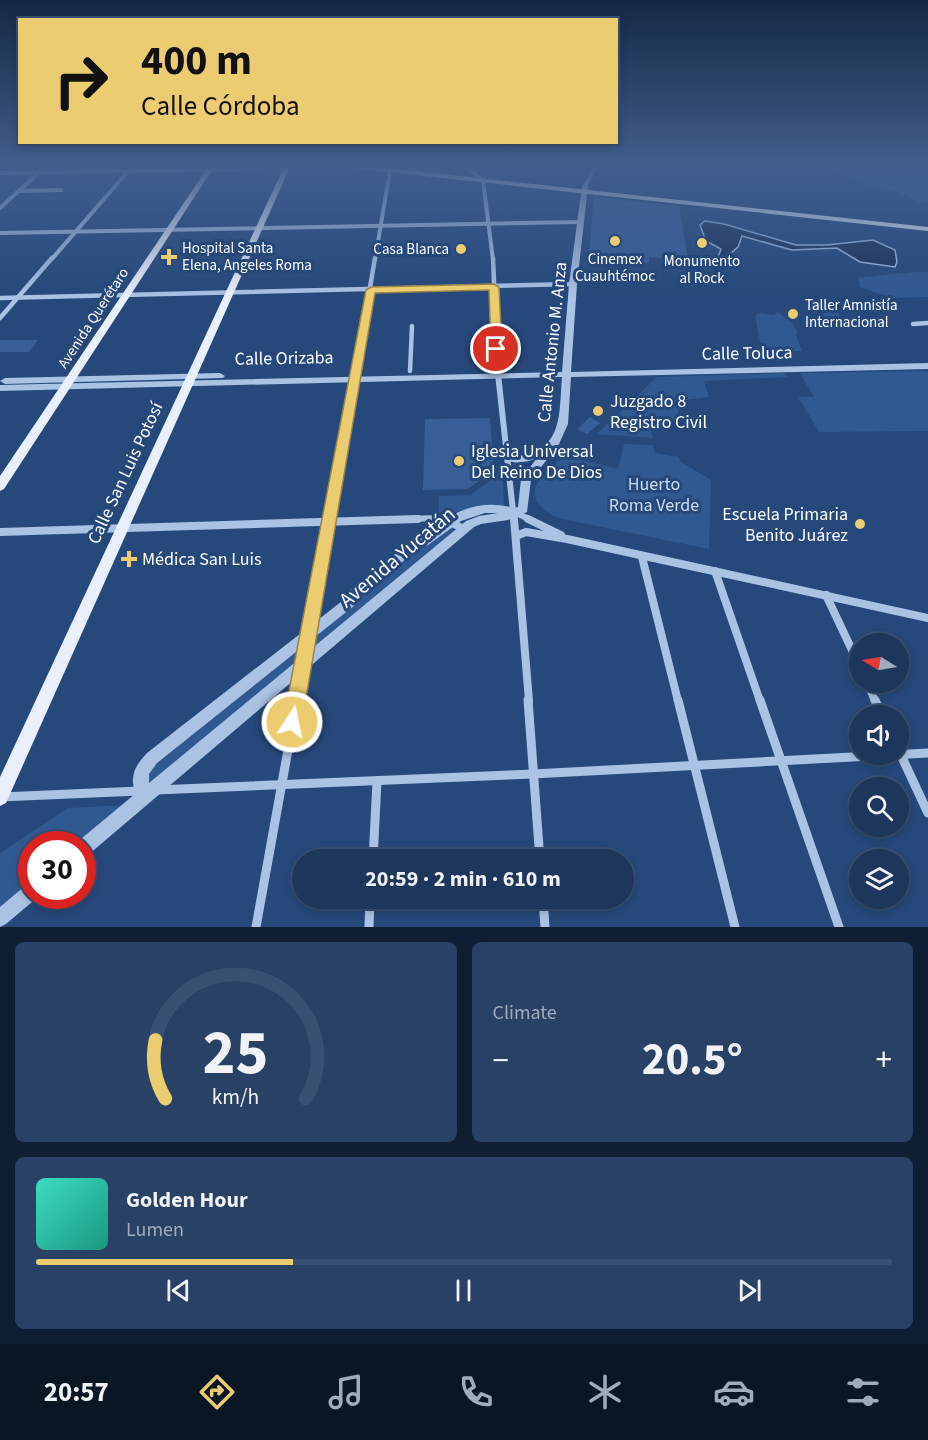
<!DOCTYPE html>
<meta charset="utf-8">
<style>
:root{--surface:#1c365c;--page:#294165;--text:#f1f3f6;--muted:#a0abbb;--line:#3a5072;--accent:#eccc70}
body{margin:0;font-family:"Source Sans 3",sans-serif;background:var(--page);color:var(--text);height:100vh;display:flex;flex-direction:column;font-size:22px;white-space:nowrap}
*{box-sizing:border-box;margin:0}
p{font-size:20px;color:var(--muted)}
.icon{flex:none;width:33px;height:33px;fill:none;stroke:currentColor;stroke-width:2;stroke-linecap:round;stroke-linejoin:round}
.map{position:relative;height:927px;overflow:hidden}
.drawer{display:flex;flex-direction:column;gap:15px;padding:15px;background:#0f1e33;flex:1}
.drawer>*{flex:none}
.top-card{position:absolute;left:18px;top:18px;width:600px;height:126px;border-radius:0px;box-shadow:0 3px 9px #0003,0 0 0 2px var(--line);background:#eccc70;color:#111;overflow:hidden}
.needle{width:39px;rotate:281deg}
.fabs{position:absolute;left:849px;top:633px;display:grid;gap:12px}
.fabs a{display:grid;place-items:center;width:60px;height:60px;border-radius:50%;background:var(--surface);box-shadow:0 3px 9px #0003,0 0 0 2px var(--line);font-size:30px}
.speed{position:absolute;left:18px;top:831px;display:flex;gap:12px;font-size:30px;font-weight:700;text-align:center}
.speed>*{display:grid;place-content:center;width:78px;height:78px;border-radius:50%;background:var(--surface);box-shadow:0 3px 9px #0003,0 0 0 2px var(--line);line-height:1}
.speed .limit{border:9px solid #d22;background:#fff;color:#111}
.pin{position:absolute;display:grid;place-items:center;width:51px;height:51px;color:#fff;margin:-26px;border:3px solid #fff;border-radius:50%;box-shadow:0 2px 6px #0007}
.me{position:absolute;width:66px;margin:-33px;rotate:11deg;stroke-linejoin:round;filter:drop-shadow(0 0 4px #0008)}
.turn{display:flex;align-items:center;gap:21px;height:126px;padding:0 24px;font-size:27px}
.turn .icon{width:78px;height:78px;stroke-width:2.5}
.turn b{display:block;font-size:42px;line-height:51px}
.big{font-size:45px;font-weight:700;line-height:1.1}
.drawer .card{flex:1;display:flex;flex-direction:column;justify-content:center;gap:9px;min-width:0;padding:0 21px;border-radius:9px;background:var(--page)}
.drawer .dial{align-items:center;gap:0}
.dial svg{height:156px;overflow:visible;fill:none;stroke:var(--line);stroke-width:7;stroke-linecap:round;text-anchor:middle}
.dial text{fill:var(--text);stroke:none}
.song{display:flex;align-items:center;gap:18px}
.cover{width:72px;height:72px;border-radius:9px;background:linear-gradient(135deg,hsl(170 70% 55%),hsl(170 70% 35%))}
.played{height:6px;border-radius:3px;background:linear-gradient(90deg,var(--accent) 30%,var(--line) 30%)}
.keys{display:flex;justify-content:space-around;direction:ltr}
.heat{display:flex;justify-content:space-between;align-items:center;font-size:33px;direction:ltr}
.drawer .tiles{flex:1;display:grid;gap:15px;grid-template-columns:1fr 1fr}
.card:last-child{grid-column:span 2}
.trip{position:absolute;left:292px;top:849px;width:342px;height:60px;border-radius:30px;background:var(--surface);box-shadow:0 3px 9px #0003,0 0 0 2px var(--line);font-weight:700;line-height:60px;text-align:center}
.tabs{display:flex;height:96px;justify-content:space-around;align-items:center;background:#0b1625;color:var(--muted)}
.tabs .icon{width:42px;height:42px}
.tabs .selected{color:var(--accent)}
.tabs b{font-size:27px;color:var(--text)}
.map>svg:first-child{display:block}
</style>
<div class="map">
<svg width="928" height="927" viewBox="0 0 928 927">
<rect width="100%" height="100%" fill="#26487a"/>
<g fill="#315991">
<polygon points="825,167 915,167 920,169 894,170 882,173 882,179 893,190 883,192"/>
<polygon points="913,272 928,272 928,297 892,298 860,287 858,278"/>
<polygon points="821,309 838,311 843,329 822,326 818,315 823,315"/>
<polygon points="778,312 792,323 797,331 796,335 802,351 762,351 755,316 758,313 774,315"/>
<polygon points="928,371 928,431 819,432 798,397 814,397 800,373"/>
<polygon points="784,373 787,377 704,381 709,397 676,401 679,415 669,424 649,425 653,438 597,434 657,377"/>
<path d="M 624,444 L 652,445 L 655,453 L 678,457 L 681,462 L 711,480 L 709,549 L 563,519 C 548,515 528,502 537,484 C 542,474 556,464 565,456 L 618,469 Z"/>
<polygon points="502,471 504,505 483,506 448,514 439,512 439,496 471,495"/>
<polygon points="448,525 455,528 453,531 310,650 311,637 413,550 418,550"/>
<polygon points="302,645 300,660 150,784 144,770"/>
<polygon points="126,805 78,844 32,844 31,883 0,908 0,853 68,808"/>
</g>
<polygon fill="#1b345b" stroke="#9ebce4" stroke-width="1.5" points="705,221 724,224 796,245 827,245 873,240 895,250 897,262 895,267 860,262 837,248 792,250 742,236 738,247 721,261 723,265 721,266 716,263 721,249 706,241 700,225"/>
<g fill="#375e97">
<polygon points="894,170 928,175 928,201 921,203 890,188 881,176"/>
<polygon points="594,197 679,206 688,260 649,257 649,263 636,263 620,256 589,256"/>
<polygon points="0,340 38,340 29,352 0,352"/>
<polygon points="590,417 600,423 587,434 577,429"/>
<polygon points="490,418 494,469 492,472 468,489 423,490 425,419"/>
</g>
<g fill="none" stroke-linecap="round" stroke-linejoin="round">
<g stroke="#aac2e4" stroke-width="4">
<polyline points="0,173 361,167"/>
<polyline points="483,180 493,260"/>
<polyline points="585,186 595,167"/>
<polyline points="20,191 61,190"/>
<polyline points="0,208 45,167"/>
<polyline points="0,233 580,222"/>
<polyline points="375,254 421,254"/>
<polyline points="51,260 130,169"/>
<polyline points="375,260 390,170"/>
</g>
<g stroke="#aac2e4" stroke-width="4.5">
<polyline points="493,258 498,376"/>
<polyline points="0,298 573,284"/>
<polyline points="0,318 52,258"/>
<polyline points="913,324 928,323"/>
<polyline points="410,371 412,326"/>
<polyline points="355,376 375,258"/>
</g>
<g stroke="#aac2e4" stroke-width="6">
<polyline points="498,374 514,520"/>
<polyline points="514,512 531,520"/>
<polyline points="330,520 356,374"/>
<polyline points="371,520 439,518 448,520"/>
</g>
<g stroke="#aac2e4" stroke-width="8">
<polyline points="444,519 464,529"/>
<polyline points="514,519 529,701"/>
<polyline points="528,519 561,535"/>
<polyline points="0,532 418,519"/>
<polyline points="516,536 526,532 567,539 928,618"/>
<polyline points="642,557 678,701"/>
<polyline points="715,571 760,701"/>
<polyline points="826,595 860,667"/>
<polyline points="867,682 875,701"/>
<polyline points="297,701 330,519"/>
</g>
<g stroke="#aac2e4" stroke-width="9">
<polyline points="528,700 540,860"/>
<polyline points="678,700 735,927"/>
<polyline points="760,700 839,927"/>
<polyline points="875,700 882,716"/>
<polyline points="899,751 928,813"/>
<polyline points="156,790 533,774 928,753"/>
<polyline points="0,797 140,791"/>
<polyline points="373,860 377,781"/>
<polyline points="543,898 545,927"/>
<polyline points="256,927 297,700"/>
<polyline points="369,927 370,898"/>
</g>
<g fill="#aac2e4" fill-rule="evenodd">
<polygon points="463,167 469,167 486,180 481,181"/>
<path d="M 585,184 L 588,186 L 577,284 L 571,372 L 928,363 L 928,369 L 571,377 L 568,424 L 559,444 L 531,480 L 527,512 L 508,520 L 481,524 L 474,527 L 88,855 L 82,857 L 82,844 L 76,844 L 76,843 L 135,794 C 130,775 134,767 147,753 L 346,598 L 349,591 L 409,543 C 420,539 428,532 437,525 C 460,507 487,500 514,508 L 518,507 L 521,479 L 537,458 C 526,463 511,465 502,457 L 507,453 C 513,454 520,456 526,455 C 564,445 559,409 562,377 L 0,391 L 0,385 L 562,372 L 569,284 L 582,186 ZM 485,513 L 498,513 L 479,516 L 466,521 L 149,783 L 149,774 L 157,763 L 355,605 L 358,598 L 417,550 L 428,545 L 461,521 Z"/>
<polygon points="220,373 225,376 223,378 5,384 0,381 5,378"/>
<polygon points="32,883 32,896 39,896 38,897 6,924 0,927 0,907 26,885"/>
</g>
<g fill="#e9f0fc" fill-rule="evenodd">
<polygon points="208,167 214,167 4,489 0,491 0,476"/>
<polygon points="284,167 290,167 6,803 0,806 0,777"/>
<polygon points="357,167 377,167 928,227 928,231 360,169"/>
</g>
</g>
<linearGradient id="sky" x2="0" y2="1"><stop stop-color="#152843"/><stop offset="0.56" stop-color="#415e8d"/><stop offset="1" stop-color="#415e8d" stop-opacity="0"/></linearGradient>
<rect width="928" height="297" fill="url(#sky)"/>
<polygon fill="#eccc70" stroke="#998549" stroke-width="1.5" points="494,284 499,287 502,349 496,352 491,349 489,290 375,293 302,722 299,729 292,732 286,729 283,722 366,290 371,287"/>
<g fill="#eccc70" stroke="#26487a" stroke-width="2">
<circle cx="615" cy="241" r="6"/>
<circle cx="702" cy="243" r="6"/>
<circle cx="461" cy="249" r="6"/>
<path d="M166 248h6v6h6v6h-6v6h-6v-6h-6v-6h6z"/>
<circle cx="793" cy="314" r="6"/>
<circle cx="598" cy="411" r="6"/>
<circle cx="459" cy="461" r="6"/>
<circle cx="860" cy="524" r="6"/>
<path d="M126 550h6v6h6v6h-6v6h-6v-6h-6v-6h6z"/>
</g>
<g text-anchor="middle" stroke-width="6" stroke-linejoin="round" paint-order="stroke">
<g font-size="15" fill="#fff" stroke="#26487a" text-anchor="start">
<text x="182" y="253">Hospital Santa<tspan x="182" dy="17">Elena, Angeles Roma</tspan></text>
<text x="449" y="254" text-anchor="end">Casa Blanca</text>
<text x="615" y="264" text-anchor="middle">Cinemex<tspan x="615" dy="17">Cuauhtémoc</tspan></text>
<text x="702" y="266" text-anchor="middle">Monumento<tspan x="702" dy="17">al Rock</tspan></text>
<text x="805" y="310">Taller Amnistía<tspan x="805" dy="17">Internacional</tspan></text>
</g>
<g font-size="15" fill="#fff" stroke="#26487a">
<text transform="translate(93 318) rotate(-57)" y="5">Avenida Querétaro</text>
</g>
<g font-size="18" fill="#fff" stroke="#26487a">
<text transform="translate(552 342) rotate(-84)" y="6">Calle Antonio M. Anza</text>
<text transform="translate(747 353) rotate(-1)" y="6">Calle Toluca</text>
<text transform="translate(284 358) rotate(-1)" y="6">Calle Orizaba</text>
<text transform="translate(125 473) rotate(-65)" y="6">Calle San Luis Potosí</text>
</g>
<g font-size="18" fill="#fff" stroke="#26487a" text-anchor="start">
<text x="610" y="407">Juzgado 8<tspan x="610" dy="21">Registro Civil</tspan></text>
<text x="471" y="457">Iglesia Universal<tspan x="471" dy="21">Del Reino De Dios</tspan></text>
<text x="848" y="520" text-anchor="end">Escuela Primaria<tspan x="848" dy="21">Benito Juárez</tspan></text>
<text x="142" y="565">Médica San Luis</text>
</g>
<g font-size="18" fill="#ccdcf3" stroke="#26487a">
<text x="654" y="490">Huerto<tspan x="654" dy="21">Roma Verde</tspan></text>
</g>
<g font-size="21" fill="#fff" stroke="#26487a">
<text transform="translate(397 557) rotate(-40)" y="7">Avenida Yucatán</text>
</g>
</g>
</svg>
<div class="fabs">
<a><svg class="needle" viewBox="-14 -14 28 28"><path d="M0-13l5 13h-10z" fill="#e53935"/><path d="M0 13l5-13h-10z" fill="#a0abbb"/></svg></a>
<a><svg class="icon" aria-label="sound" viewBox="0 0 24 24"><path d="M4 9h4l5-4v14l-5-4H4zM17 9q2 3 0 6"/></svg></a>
<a><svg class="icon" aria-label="search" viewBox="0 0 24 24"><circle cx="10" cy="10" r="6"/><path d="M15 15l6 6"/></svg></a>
<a><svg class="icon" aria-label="layers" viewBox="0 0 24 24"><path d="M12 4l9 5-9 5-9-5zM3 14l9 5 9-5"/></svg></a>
</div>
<div class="speed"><div class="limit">30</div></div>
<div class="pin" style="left:496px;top:349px;background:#d93025"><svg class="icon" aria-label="arrive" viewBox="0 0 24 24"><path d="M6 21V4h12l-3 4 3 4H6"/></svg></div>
<svg class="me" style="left:292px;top:722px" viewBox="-20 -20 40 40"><circle r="17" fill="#eccc70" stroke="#fff" stroke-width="3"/><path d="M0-11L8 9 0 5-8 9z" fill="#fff"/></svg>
<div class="trip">20:59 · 2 min · 610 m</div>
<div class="top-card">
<div class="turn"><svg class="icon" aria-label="right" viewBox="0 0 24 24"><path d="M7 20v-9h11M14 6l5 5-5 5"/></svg><div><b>400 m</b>Calle Córdoba</div></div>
</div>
</div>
<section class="drawer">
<div class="tiles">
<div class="card dial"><svg viewBox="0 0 100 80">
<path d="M14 69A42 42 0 1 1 86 69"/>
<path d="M14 69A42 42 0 0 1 9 39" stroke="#eccc70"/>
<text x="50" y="56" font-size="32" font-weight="700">25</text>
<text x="50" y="72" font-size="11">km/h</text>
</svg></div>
<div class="card"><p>Climate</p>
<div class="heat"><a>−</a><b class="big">20.5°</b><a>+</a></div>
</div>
<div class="card">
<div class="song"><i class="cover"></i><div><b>Golden Hour</b><p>Lumen</p></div></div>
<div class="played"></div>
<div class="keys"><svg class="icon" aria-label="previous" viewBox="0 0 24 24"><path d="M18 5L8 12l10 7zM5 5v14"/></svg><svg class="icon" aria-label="pause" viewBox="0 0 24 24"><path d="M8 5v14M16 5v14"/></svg><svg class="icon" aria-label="next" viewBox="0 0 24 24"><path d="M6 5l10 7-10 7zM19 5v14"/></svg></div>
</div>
</div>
</section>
<nav class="tabs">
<b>20:57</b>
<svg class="icon selected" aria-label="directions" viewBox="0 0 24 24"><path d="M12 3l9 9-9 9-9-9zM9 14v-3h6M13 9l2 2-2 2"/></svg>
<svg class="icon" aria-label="music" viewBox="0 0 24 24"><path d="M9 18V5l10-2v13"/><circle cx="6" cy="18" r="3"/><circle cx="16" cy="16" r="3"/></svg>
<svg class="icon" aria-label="phone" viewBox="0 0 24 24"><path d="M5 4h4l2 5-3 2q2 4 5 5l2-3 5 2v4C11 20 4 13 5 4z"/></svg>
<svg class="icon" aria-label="climate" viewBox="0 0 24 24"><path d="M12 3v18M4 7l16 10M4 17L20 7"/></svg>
<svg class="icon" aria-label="car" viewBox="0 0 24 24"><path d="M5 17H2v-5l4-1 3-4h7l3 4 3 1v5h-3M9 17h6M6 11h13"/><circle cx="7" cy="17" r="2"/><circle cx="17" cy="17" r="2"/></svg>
<svg class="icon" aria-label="filters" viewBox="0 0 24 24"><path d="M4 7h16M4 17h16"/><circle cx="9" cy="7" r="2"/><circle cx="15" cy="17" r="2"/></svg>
</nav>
